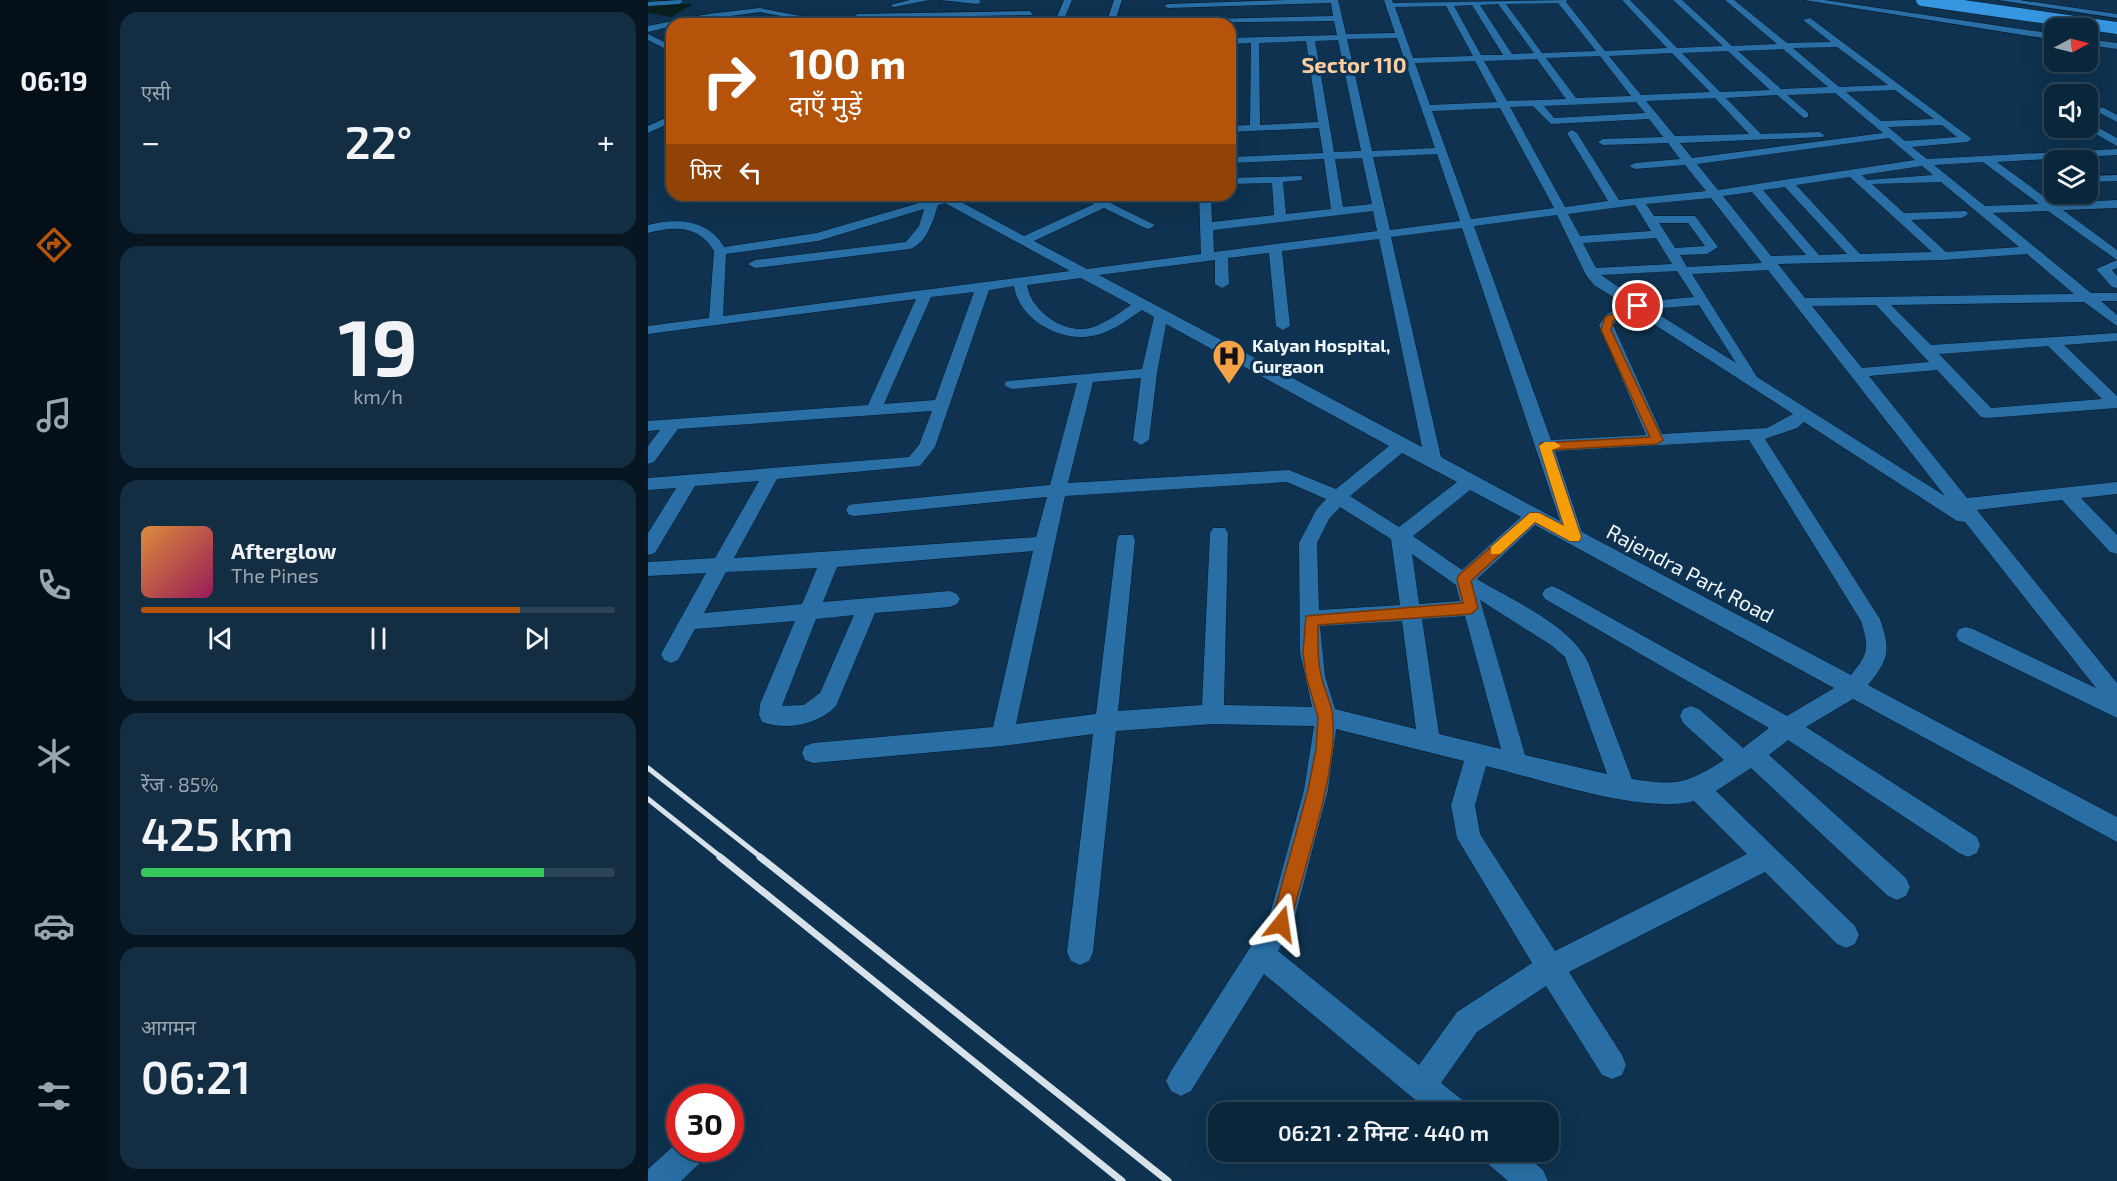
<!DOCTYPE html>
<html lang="hi">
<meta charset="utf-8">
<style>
:root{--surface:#0a263b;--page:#132e42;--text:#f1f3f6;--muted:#99a5af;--line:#2a4355;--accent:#b45309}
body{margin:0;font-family:"Exo 2","Noto Sans Devanagari",sans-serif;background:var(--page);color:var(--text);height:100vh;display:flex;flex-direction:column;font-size:22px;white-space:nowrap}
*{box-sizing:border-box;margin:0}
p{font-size:20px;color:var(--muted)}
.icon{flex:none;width:33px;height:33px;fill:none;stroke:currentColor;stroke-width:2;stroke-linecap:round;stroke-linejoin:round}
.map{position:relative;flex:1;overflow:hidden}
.sheet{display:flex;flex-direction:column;gap:12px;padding:12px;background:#061520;width:540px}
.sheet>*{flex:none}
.hud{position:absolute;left:18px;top:18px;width:570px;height:183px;border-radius:18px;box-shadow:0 6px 24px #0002,0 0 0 2px var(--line);background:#b45309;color:#fff;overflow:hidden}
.needle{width:39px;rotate:83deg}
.buttons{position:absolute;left:1396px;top:18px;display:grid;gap:12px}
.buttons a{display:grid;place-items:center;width:54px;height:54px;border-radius:12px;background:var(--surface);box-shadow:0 6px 24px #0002,0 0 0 2px var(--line);font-size:30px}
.speed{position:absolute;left:18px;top:1084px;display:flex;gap:12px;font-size:30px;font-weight:700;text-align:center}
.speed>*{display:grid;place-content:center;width:78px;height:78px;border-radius:50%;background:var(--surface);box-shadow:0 6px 24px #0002,0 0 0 2px var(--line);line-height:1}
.speed .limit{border:9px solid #d22;background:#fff;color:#111}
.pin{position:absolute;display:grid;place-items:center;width:51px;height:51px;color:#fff;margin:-26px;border:3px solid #fff;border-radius:50%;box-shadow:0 2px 6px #0007}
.me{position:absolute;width:66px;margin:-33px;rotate:15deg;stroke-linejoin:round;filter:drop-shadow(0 0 4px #0008)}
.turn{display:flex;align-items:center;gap:21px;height:126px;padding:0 24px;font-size:27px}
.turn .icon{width:78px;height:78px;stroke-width:2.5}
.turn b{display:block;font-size:42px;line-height:51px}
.then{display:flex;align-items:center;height:57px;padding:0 24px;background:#0003;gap:12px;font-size:22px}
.big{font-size:45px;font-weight:600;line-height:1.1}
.sheet .card{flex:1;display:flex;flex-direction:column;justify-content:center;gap:9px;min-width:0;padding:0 21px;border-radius:18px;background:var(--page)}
.sheet .dial{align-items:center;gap:0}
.dial b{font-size:78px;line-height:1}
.song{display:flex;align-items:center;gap:18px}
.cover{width:72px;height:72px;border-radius:9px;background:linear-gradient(135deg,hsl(30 70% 55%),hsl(330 70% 35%))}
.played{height:6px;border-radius:3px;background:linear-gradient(90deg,var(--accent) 80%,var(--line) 80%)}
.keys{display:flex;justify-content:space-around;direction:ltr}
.heat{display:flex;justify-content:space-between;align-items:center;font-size:33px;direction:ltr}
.charge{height:9px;border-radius:4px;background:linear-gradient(90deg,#34c759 85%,var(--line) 0)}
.trip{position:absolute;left:560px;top:1102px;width:351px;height:60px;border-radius:18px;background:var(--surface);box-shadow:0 6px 24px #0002,0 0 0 2px var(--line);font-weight:600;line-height:60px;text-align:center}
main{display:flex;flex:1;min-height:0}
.tab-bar{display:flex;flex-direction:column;width:108px;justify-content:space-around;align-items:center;background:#040f18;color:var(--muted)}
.tab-bar .icon{width:42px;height:42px}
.tab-bar .active{color:var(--accent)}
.tab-bar b{font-size:27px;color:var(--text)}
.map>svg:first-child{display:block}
</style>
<main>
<nav class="tab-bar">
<b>06:19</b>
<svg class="icon active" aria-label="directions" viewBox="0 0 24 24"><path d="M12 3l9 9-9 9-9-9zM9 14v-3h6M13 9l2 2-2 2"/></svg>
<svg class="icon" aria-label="music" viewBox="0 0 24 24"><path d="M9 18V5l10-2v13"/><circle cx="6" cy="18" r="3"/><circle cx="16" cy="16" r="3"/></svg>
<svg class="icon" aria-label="phone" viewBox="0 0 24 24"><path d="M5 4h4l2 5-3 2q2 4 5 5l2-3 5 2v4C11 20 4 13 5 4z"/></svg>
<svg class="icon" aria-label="climate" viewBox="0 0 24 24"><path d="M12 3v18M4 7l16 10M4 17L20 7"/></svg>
<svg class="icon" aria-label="car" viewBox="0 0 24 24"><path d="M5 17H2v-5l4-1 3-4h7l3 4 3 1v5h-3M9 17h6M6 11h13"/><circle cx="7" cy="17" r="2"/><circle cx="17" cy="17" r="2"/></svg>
<svg class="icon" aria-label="filters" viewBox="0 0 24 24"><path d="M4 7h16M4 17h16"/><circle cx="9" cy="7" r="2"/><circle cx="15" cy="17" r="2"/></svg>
</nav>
<section class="sheet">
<div class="card"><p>एसी</p>
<div class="heat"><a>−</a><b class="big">22°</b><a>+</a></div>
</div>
<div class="card dial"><b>19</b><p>km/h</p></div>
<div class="card">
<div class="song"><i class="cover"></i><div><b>Afterglow</b><p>The Pines</p></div></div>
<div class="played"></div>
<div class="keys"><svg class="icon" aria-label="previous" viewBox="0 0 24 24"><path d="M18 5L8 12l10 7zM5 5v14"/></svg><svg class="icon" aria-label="pause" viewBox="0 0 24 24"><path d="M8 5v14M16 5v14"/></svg><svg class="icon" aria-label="next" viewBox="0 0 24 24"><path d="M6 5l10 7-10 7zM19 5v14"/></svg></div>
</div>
<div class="card"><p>रेंज · 85%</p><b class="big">425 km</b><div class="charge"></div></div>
<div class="card"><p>आगमन</p><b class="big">06:21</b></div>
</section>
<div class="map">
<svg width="1469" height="1181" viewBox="0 0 1469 1181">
<rect width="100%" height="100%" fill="#0e324f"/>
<polygon fill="#081f1d" points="12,4 45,4 23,17 0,13 0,6"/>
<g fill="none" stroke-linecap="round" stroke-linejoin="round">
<g stroke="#05192b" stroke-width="1">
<g id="minor">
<polygon points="33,0 35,2 31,4 0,6 0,2"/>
<polygon points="262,0 281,0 246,7 242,5"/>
<polygon points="292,0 331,0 333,2 329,4"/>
<polygon points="416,0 424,0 414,24 406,24"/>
<polygon points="466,0 474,0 466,24 458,24"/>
<path d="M 640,0 L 690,0 L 698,34 L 747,33 L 736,0 L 744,0 L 745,3 L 919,0 L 918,2 L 957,51 L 1019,48 L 974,0 L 982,0 L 1029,48 L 1075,46 L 1025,0 L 1034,0 L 1084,46 L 1129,44 L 1077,0 L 1086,0 L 1139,43 L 1183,42 L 1155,20 L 1162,18 L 1324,139 L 1319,142 L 1264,147 L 1279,159 L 1469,149 L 1469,155 L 1349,162 L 1405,203 L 1469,200 L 1469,208 L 1415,210 L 1469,250 L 1469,260 L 1400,211 L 1345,213 L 1443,293 L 1469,293 L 1469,301 L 1453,301 L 1469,315 L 1469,326 L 1436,302 L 1243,305 L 1283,345 L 1469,333 L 1469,341 L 1416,345 L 1469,396 L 1469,408 L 1339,418 L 1333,417 L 1289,370 L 1221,376 L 1319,498 L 1469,482 L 1469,494 L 1433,498 L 1469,535 L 1469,554 L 1462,552 L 1414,500 L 1329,510 L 1469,683 L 1469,718 L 1311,641 L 1308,635 L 1311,629 L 1318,627 L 1325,629 L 1448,688 L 1317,522 L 1309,521 L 1156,422 L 1149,428 L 1117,439 L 1232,619 C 1243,651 1241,659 1220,685 L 1469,817 L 1469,842 L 1205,699 L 1158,727 L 1329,837 L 1332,845 L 1329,853 L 1320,857 L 1311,853 L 1140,740 L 1121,755 L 1258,878 L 1262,887 L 1258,896 L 1249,900 L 1240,896 L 1103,768 L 1068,791 L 1207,926 L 1211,935 L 1207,944 L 1198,948 L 1189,944 L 1117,872 L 921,972 L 974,1055 L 978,1065 L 974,1075 L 964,1079 L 954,1075 L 898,986 L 829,1032 L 793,1083 L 817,1102 L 821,1113 L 783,1113 L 616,974 L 543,1091 L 533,1096 L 523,1091 L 518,1081 L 523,1071 L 621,918 L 656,790 L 666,726 L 565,724 L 468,731 L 445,952 L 441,961 L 432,965 L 423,961 L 419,952 L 445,734 L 354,746 L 165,763 L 157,760 L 154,753 L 157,746 L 165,743 L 345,727 L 385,551 L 189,567 L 175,602 L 302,591 L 309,594 L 312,599 L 309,604 L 302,607 L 227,613 L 188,706 C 169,725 139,731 114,722 L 111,715 L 112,704 L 147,621 L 47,629 L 30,660 L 23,663 L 16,660 L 13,654 L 58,573 L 0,576 L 0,562 L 67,558 L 111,481 L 47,486 L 7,553 L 0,555 L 0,533 L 28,488 L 0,490 L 0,478 L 261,457 L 271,445 L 284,411 L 30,429 L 6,462 L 0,464 L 0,446 L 12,430 L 0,431 L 0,421 L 220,405 L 268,299 L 0,334 L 0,326 L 61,318 L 66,251 C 51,225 26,226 0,233 L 0,225 C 28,218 60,219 76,247 L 169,233 L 288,198 L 285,195 L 300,195 L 376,236 L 446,204 L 431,195 L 446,195 L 507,225 L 501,229 L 497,228 L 456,208 L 386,241 L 439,269 L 553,254 L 551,195 L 563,195 L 564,222 L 626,215 L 624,183 L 582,184 L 582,178 L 654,176 L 654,180 L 635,182 L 638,214 L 683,209 L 676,159 L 582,163 L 582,157 L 675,153 L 671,128 L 582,132 L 582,126 L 602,125 L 603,43 L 582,44 L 582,38 L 689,35 L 686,21 L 513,23 L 517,20 L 685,16 L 683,3 L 520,8 L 516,6 L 520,4 ZM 910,3 L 948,51 L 894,53 L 858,4 ZM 850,4 L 886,53 L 864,54 L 832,5 ZM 824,5 L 855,55 L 833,55 L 806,6 ZM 798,6 L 825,56 L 765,58 L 747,7 ZM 749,38 L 787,148 L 724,151 L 699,39 ZM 690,40 L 713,151 L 686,152 L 667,41 ZM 658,41 L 670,122 L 612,125 L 611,43 ZM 1189,47 L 1240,85 L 1191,87 L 1145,48 ZM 1135,49 L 1180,87 L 1133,89 L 1090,51 ZM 1080,51 L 1122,90 L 1072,92 L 1034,53 ZM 1024,53 L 1062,92 L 993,95 L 961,56 ZM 952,56 L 983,96 L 928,98 L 898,58 ZM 889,59 L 918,99 L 859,101 L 836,61 ZM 827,61 L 849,102 L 782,105 L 767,63 ZM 1247,90 L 1286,119 L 1233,121 L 1198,92 ZM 1187,93 L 1235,133 L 1044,158 L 1032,143 L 1175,137 L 1176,135 L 1171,132 L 1113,134 L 1078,98 L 1129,95 L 1156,118 L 1160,117 L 1160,113 L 1139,95 ZM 1067,98 L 1101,134 L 1027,136 L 998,101 ZM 988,102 L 997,113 L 906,118 L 896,106 ZM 885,106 L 903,124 L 1001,119 L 1015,137 L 955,139 L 950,142 L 955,145 L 1020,143 L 1032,159 L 987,163 L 981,166 L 987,169 L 1037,165 L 1058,191 L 971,200 L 929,133 L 924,130 L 919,133 L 960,201 L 917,207 L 862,107 ZM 852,108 L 906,208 L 823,219 L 784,111 ZM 1294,125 L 1309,137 L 1257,141 L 1240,127 ZM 1241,138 L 1267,160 L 1070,190 L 1049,164 ZM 789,154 L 812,221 L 742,230 L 725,157 ZM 714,158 L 724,204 L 695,207 L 687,159 ZM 1335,162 L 1391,204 L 1337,206 L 1286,165 ZM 1274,166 L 1285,175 L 1219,180 L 1214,175 ZM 1202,177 L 1284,252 L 1212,254 L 1148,185 ZM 1293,182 L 1371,247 L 1298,252 L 1263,220 L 1314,218 L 1320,214 L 1318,211 L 1256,213 L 1224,184 ZM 1137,187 L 1199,254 L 1171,255 L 1115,190 ZM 1104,192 L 1158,255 L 1123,256 L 1075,196 ZM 1063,198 L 1114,263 L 1039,267 L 1032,255 L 1059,254 L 1070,247 L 1047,216 L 1006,216 L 998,204 ZM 297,203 L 422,271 L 75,316 L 78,254 L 170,241 L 276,209 L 271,226 L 258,242 L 107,260 L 100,264 L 107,268 L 262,249 C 279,243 285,221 290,205 ZM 987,205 L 1003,231 L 932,236 L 920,214 ZM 725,211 L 729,231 L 566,252 L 565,230 ZM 909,215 L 938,275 L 946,285 L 978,305 L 959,314 L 951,325 L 998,435 L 903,440 L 826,226 ZM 1011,223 L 1040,223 L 1057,246 L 1027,248 ZM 814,228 L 912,521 L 793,457 L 743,237 ZM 1008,238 L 1024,264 L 948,268 L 935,243 ZM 731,239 L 774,447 L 451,275 L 567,260 L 567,284 L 574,288 L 581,284 L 580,258 L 621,253 L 628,326 L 635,330 L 642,326 L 634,251 ZM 1379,254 L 1426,294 L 1157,298 L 1130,264 L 1295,260 ZM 1120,270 L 1297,496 L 1109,377 L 1044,274 ZM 1029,271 L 1046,297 L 992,302 L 953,275 ZM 433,278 L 483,305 C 471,313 457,324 442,328 C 415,334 383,311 379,285 ZM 366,286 C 371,320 412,342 444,336 C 463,333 479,320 494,310 L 506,317 L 494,369 L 359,381 L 356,384 L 359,387 L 364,389 L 429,383 L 402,485 L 207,504 L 201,505 L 198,510 L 201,515 L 207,516 L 399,497 L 388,537 L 86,558 L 129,479 L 272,466 L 287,447 L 341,290 ZM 326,292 L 287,400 L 236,404 L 283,297 ZM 1051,305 L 1088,363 L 1002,309 ZM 1228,305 L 1281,362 L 1214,368 L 1164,306 ZM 987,312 L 1145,414 L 1119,428 L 1014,434 L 965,325 L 969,320 ZM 518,324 L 741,446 L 688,489 L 641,470 L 420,483 L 445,382 L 493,378 L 485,440 L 493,445 L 501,440 L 509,373 ZM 1400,346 L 1454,399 L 1343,408 L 1291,354 ZM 1101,440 L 1213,621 C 1221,648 1221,653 1203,675 L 934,532 L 907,451 ZM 754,453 L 809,482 L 751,527 L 702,496 ZM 639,482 L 678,499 L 668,510 L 651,543 L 652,652 L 664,707 L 576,705 L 580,533 L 577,528 L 565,528 L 562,533 L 554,705 L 470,711 L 487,540 L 485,535 L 471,535 L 469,540 L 448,714 L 368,724 L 417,496 ZM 822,490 L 873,517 L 814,570 L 765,536 ZM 692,507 L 743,539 L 752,605 L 671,610 L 669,543 L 681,519 ZM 887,525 L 1186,688 L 1139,716 L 911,589 L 904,586 L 897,589 L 894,594 L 897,599 L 1121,728 L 1095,748 L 1051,709 L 1043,706 L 1035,709 L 1032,716 L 1035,723 L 1076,760 C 1038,784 1029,786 984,779 L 940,662 C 922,625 864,600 829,579 ZM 764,554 L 808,585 L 812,601 L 771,604 ZM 169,568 L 154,604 L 56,613 L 78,572 ZM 832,600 L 903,645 L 917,657 L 959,774 L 877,755 ZM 206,615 L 172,693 L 156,705 L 134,706 L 168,619 ZM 817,616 L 853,749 L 791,734 L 774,619 ZM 754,621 L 768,729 L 687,709 L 677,676 L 672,626 ZM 688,729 L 816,761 L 803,805 L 809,838 L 884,963 L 809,1012 L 771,1065 L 630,951 L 645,924 L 680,790 ZM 838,766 C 892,779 995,815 1046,801 L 1099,854 L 907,951 L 832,834 L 827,805 Z"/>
<polygon points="1156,0 1176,0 1407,34 1407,40"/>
<polygon points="1350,0 1371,0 1469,14 1469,18"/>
<polygon points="112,8 194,24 176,24 112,12 24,24 24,26 0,32 0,26 60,14"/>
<polygon points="382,11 385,15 210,18 206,16 210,14"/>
<polygon points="0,34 24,46 24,52 0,40"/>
<polygon points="1440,39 1469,43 1469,49 1440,45"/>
<polygon points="1454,107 1469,115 1469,122 1450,112 1449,110"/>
<polygon points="24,115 24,122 0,133 0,126"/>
<polygon points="1440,122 1469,138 1469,146 1437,128 1440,128"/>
<polygon points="1469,175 1469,181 1440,182 1440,176"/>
<polygon points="1469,260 1469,268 1464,270 1469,276 1469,288 1464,287 1448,269"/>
<polygon points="32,1140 32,1149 59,1149 55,1160 33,1181 0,1181 0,1169"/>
<polygon points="835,1152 874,1152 895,1170 900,1181 860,1181 839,1163"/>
</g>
</g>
<use href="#minor" fill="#296fa5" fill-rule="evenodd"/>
<g stroke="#d7e2ea" stroke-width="5">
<polyline points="0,768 114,858"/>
<polyline points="0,799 74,858"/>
</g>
<g stroke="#d7e2ea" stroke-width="7">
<polyline points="72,857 474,1181"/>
<polyline points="112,857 520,1181"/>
</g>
<g stroke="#05192b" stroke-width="13" stroke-linecap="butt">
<polyline id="highway-bridge" points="1274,0 1469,28"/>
</g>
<use href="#highway-bridge" stroke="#3696df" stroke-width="12"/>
</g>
<path fill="#b45309" stroke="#753606" stroke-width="1.5" d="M 987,304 L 995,306 L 965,321 L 963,330 L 1015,440 L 1009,444 L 904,450 L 933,537 L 931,541 L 922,541 L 887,522 L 823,581 L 830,608 L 823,614 L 670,625 C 670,643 669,661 674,679 C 677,692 685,706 685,719 C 689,775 656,867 642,924 L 639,931 L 633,933 L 626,931 L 623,924 L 660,790 L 668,749 L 670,717 L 658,676 L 655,652 L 658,616 L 815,603 L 809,579 L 811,575 L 882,513 L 891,513 L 916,526 L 891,446 L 893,443 L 1002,437 L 953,330 L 957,317 Z"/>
<polygon fill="#f59e0b" points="907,442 913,446 904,450 933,537 931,541 922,541 887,522 852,554 843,554 843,547 882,513 891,513 916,526 891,446 897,442"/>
<defs>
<g id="hospital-pin" transform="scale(1.725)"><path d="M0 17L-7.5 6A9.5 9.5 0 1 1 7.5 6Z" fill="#f5a346" stroke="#0e324f"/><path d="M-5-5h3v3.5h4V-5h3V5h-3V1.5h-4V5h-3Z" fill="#111"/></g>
</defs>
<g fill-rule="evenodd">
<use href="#hospital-pin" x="581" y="356"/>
</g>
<g text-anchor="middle" stroke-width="6" stroke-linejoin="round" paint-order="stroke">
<g font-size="18" font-weight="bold" fill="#eff6fc" stroke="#0e324f" text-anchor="start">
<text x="604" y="352">Kalyan Hospital,<tspan x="604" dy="21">Gurgaon</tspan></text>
</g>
<g font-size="21" fill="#eff6fc" stroke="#0e324f">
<text transform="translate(1042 574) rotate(28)" y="7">Rajendra Park Road</text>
</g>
<g font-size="22" font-weight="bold" fill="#fccd9f" stroke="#0e324f">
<text x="706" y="73">Sector 110</text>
</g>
</g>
</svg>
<div class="buttons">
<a><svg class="needle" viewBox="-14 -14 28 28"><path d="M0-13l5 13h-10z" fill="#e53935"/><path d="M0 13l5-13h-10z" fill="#99a5af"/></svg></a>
<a><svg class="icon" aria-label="sound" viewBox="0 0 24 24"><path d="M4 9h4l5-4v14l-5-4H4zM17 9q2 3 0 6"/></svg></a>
<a><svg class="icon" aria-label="layers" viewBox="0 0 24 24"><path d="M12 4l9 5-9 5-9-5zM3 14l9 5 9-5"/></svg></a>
</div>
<div class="speed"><div class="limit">30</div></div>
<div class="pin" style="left:990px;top:306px;background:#d93025"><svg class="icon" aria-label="arrive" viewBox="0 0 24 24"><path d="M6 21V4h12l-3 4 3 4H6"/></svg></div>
<svg class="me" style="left:633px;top:924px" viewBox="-20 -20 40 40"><path d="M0-17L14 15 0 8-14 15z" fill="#b45309" stroke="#fff" stroke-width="4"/></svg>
<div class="trip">06:21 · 2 मिनट · 440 m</div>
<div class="hud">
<div class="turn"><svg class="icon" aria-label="right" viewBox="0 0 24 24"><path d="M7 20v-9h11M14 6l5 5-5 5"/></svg><div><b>100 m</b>दाएँ मुड़ें</div></div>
<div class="then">फिर<svg class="icon" aria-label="left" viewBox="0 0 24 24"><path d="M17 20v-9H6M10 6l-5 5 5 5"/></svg></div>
</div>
</div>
</main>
